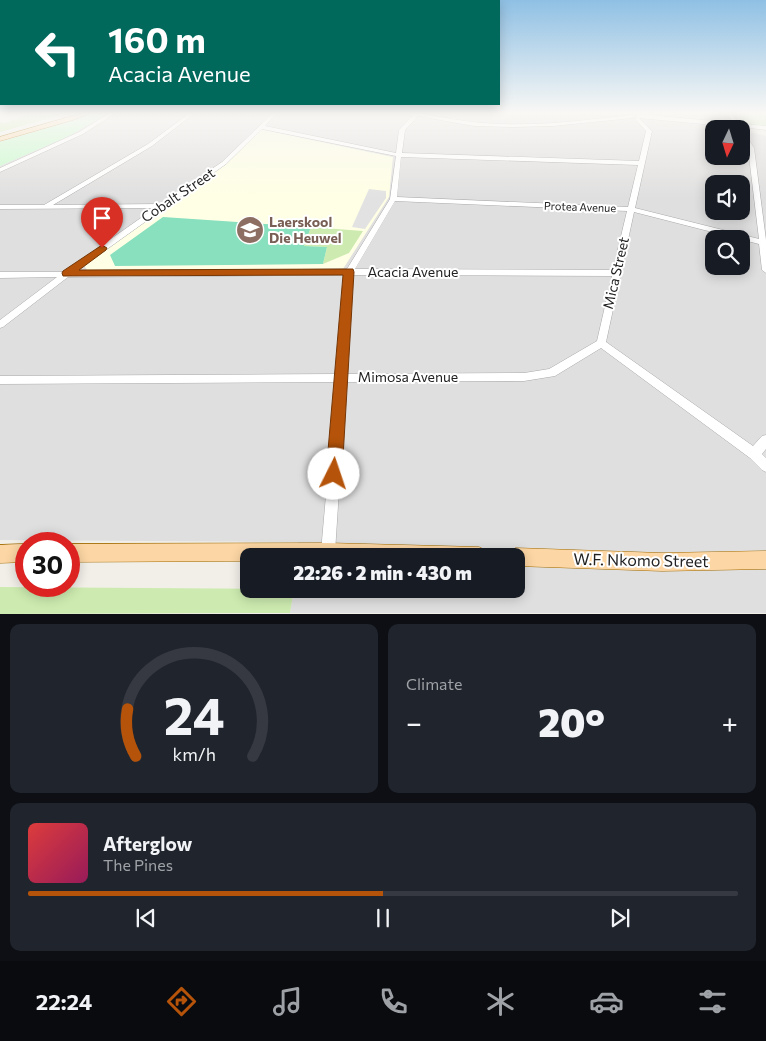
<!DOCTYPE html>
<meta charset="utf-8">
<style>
:root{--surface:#171b24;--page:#20242c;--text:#f1f3f6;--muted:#9ea1a6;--line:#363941;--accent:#b45309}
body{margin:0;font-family:Commissioner,sans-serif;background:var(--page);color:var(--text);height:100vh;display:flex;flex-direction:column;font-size:19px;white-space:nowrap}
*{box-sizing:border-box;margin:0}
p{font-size:16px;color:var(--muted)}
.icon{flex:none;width:28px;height:28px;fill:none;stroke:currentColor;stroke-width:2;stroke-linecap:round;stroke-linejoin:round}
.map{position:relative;height:614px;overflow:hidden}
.side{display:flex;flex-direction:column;gap:10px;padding:10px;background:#0d0f14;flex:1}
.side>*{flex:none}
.guide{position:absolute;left:0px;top:0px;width:500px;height:105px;box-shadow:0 2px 12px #0003;background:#00695c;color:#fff;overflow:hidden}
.needle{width:32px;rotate:184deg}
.controls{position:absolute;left:705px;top:120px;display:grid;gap:10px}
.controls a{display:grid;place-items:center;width:45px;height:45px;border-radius:10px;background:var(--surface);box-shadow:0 2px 12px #0003;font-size:25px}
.speed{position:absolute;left:15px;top:532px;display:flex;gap:10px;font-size:25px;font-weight:700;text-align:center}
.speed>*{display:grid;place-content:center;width:65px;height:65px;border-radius:50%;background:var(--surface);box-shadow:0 2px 12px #0003;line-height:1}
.speed .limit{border:8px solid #d22;background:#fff;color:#111}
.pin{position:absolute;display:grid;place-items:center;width:42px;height:42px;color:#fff;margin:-51px -21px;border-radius:50% 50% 50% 0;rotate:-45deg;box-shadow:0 0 5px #0007}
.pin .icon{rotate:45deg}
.me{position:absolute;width:55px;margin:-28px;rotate:4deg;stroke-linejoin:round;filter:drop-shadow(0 0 4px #0008)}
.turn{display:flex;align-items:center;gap:18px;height:105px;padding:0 25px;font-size:22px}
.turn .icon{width:65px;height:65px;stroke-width:2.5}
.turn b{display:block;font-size:35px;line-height:42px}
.big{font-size:38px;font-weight:800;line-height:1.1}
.side .card{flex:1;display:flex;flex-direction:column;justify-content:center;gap:8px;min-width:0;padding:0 18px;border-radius:10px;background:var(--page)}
.side .dial{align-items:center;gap:0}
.dial svg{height:130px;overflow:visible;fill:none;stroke:var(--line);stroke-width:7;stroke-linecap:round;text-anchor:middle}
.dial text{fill:var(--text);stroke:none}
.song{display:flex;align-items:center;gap:15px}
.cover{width:60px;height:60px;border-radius:8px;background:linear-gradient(135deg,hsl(0 70% 55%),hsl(330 70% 35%))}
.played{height:5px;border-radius:2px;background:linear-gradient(90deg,var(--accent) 50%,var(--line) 50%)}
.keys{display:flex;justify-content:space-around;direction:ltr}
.heat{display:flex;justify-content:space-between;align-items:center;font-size:28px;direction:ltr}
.side .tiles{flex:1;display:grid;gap:10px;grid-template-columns:1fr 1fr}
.card:last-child{grid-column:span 2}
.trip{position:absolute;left:240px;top:548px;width:285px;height:50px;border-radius:10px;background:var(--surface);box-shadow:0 2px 12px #0003;font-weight:800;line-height:50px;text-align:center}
.tabs{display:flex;height:80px;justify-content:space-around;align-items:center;background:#090b0e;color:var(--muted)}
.tabs .icon{width:35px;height:35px}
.tabs .on{color:var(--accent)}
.tabs b{font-size:22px;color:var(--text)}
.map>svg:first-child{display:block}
</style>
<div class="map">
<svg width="766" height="614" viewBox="0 0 766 614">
<rect width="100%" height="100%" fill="#f2efe9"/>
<path fill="#e0dfdf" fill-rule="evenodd" d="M 95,112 L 736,112 L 749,132 L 766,136 L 766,613 L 290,613 L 294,589 L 516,589 L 516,556 L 297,556 L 298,542 L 0,540 L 0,142 L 78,119 ZM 714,129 L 741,129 L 741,156 L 714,156 ZM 714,184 L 741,184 L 741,211 L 714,211 ZM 714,239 L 741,239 L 741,266 L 714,266 Z"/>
<polygon fill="#ffffe5" points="259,129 393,157 389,197 343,269 87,270 85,267 86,263 224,165"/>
<g fill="#cdebb0">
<polygon points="37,112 72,112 0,132 0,122 4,123"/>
<polygon points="736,112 766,112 766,127 744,124"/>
<polygon points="311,227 363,231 349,253 323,264 327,247 304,246"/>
<polygon points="0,587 294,589 290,613 0,614"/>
</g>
<polygon fill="#c8facc" points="94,112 104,115 71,135 0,166 0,142 78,119"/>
<polygon fill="#88e0be" points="163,217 311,227 304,246 327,247 323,264 115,266 110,255"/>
<polygon fill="#e2e2e2" points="369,189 386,191 386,198 365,229 352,227"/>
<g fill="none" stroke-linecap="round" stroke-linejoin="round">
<g stroke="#a9a9a9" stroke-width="1">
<g id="minor">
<polygon points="101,112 131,112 129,113 114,114 83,134 0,172 0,168 79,132 108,114 101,113"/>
<path d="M 191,112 L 196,112 L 152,146 L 53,205 L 161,204 L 222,162 L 274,112 L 278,112 L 265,126 L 396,153 L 399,130 L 413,115 L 404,113 L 404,112 L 412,112 C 433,115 453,120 473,122 C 526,128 579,121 631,115 L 633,116 L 633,118 L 553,126 L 513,127 L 474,126 L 418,116 L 405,130 L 402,153 L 639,161 L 646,131 L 635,119 L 638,117 L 652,131 L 635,208 L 759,239 L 748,148 L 741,137 L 741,130 L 743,131 L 754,148 L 766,240 L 766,273 L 762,270 L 759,244 L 634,212 L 606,342 L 753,446 L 762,436 L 766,435 L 766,449 L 762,454 L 766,458 L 766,472 L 762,470 L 750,458 L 601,348 L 555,376 L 524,381 L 346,382 L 335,552 L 333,556 L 323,556 L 321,552 L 336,382 L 0,384 L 0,376 L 336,374 L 345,275 L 68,277 L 3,327 L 0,328 L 0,320 L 57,277 L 0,278 L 0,272 L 64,272 L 155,208 L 0,209 L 0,205 L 44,205 L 148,144 ZM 262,129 L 396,156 L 390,199 L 347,269 L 75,272 L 226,164 ZM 401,157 L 638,165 L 628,207 L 397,197 ZM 395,201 L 627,211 L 613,270 L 355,269 ZM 353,275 L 612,276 L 597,341 L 549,369 L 524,373 L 346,374 Z"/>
<polygon points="727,112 731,112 739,124 766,126 766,130 741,127 742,129 741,130 736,129 735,127 639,118 636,116 639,114 733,123"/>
</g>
</g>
<g stroke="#a06b00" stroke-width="1">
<g id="major">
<polygon points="86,112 94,112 73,120 0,141 0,137"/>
<polygon points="328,543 479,547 485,550 488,556 249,556 249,561 69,562 69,544"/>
<polygon points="26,544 26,562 0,563 0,545"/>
<polygon points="516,548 662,553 766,551 766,569 662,571 516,566 516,556 508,556 510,551"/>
</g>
</g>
<use href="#minor" fill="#fff" fill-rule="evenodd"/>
<use href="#major" fill="#fcd6a4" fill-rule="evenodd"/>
</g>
<linearGradient id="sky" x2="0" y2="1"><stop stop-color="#8fc0e4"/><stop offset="0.57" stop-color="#f9f8f5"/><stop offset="1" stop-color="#f9f8f5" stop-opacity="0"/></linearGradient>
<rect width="766" height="198" fill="url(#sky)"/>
<polygon fill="#b45309" stroke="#753606" points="102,245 107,248 106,250 79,270 353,269 354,272 342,474 339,480 334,482 328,480 326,474 343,275 63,276 62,273 63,271"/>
<defs>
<g id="school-disc" transform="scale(1.4375)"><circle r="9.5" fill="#8d6e63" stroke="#fff"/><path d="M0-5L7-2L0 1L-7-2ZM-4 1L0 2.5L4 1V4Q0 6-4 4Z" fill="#fff"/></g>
</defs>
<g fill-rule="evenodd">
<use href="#school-disc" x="250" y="230"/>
</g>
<g text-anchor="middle" stroke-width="4" stroke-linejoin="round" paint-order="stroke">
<g font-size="11" fill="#222" stroke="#fff">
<text transform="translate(580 207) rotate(2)" y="4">Protea Avenue</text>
</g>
<g font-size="14" fill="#222" stroke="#fff">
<text transform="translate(178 195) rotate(-34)" y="5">Cobalt Street</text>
<text x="413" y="277">Acacia Avenue</text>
<text transform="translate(616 273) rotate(-77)" y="5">Mica Street</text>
<text x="408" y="382">Mimosa Avenue</text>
</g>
<g font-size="14" font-weight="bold" fill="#785e54" stroke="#fff" text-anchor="start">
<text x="269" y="227">Laerskool<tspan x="269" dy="16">Die Heuwel</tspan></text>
</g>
<g font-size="16" fill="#222" stroke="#fff">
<text transform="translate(641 560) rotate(1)" y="6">W.F. Nkomo Street</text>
</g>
</g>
</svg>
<div class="controls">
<a><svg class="needle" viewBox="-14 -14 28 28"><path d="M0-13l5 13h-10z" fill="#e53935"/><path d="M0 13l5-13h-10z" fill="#9ea1a6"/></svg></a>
<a><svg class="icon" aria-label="sound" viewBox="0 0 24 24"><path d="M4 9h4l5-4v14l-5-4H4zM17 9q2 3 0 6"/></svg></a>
<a><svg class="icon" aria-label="search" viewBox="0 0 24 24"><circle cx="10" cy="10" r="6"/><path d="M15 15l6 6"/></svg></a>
</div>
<div class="speed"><div class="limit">30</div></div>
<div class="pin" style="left:102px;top:248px;background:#d93025"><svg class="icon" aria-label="arrive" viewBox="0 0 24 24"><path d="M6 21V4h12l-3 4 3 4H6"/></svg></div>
<svg class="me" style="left:334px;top:474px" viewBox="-20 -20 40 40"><circle r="19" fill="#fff"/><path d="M0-13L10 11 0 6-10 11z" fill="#b45309"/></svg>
<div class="trip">22:26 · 2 min · 430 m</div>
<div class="guide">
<div class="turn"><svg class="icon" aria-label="left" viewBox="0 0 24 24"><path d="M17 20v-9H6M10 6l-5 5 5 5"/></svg><div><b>160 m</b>Acacia Avenue</div></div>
</div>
</div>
<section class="side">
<div class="tiles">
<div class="card dial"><svg viewBox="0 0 100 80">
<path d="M14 69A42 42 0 1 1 86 69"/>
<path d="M14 69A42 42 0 0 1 9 40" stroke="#b45309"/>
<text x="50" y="56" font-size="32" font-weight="700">24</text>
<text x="50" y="72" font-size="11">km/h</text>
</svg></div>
<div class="card"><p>Climate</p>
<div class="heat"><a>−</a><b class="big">20°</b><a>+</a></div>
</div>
<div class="card">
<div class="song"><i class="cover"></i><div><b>Afterglow</b><p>The Pines</p></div></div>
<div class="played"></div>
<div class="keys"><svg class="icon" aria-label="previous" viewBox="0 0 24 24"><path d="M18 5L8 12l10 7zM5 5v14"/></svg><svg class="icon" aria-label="pause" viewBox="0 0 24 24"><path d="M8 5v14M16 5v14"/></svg><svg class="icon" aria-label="next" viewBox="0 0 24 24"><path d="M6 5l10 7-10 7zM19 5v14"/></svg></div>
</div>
</div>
</section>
<nav class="tabs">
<b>22:24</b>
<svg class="icon on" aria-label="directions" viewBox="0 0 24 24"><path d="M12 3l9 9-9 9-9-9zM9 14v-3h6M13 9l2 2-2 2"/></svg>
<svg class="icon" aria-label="music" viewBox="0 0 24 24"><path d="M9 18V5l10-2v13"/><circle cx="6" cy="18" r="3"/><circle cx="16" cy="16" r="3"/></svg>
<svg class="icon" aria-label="phone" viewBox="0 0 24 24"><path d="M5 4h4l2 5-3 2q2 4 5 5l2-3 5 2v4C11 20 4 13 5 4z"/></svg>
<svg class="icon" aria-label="climate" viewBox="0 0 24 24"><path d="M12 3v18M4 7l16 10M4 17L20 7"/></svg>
<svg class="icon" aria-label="car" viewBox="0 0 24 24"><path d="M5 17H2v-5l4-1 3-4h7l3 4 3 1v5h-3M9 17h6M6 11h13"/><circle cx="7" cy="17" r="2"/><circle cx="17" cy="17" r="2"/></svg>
<svg class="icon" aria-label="filters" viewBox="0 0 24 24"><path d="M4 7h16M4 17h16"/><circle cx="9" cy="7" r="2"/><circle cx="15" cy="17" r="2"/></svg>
</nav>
